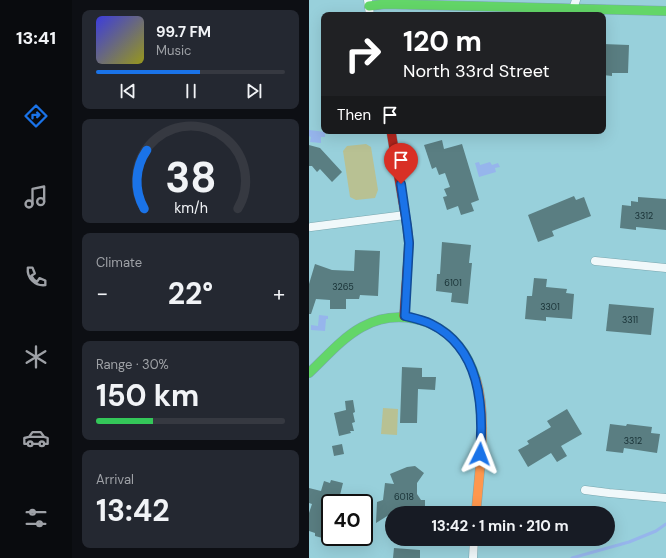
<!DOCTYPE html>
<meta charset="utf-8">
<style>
:root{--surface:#171b24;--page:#242831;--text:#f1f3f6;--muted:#9ea1a6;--line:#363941;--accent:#1a73e8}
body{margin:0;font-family:"DM Sans",sans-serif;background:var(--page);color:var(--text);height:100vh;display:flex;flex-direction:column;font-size:15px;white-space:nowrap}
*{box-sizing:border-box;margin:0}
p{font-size:13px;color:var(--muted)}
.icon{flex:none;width:22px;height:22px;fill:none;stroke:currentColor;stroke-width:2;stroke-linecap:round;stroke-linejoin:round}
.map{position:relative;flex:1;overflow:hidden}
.drawer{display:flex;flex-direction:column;gap:10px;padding:10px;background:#0d0f14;width:237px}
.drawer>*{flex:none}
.banner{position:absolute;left:12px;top:12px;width:285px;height:122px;border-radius:8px;box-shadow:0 4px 16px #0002;background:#202124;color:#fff;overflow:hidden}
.speed{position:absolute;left:12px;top:494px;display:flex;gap:8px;font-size:20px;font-weight:700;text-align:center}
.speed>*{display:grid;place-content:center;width:52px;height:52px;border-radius:50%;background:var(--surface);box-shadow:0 4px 16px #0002;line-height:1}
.speed .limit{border:2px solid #111;border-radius:6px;background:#fff;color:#111}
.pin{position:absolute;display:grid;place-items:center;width:34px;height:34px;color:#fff;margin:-41px -17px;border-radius:50% 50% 50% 0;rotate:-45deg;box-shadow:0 0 4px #0007}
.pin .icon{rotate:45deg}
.me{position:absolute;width:44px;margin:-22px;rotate:3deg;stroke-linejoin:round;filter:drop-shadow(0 0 3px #0008)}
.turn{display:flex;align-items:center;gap:14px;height:84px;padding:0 16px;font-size:18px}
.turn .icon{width:52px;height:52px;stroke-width:2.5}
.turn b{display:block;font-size:28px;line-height:34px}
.then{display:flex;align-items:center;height:38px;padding:0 16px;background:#0003;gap:8px;font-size:15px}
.big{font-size:30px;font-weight:700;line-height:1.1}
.drawer .card{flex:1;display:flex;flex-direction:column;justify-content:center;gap:6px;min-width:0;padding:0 14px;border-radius:8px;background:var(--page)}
.drawer .dial{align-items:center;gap:0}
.dial svg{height:104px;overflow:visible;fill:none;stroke:var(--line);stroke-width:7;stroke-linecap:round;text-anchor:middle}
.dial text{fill:var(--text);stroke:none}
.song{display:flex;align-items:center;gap:12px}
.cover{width:48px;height:48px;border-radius:6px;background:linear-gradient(135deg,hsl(240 70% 55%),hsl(60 70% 35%))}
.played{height:4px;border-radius:2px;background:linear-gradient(90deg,var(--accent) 55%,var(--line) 55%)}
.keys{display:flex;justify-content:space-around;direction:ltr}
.heat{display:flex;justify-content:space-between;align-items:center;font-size:22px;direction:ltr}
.charge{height:6px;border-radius:3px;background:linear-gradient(90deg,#34c759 30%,var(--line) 0)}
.trip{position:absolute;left:76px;top:506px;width:230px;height:40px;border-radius:20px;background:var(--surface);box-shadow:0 4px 16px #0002;font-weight:700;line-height:40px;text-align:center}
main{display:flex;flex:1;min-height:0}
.dock{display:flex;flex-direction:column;width:72px;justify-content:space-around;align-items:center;background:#090b0e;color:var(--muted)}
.dock .icon{width:28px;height:28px}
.dock .on{color:var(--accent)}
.dock b{font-size:18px;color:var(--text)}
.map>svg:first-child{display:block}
</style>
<main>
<nav class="dock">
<b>13:41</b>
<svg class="icon on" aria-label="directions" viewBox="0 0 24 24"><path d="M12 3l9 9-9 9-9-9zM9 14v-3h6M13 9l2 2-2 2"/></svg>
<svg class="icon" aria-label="music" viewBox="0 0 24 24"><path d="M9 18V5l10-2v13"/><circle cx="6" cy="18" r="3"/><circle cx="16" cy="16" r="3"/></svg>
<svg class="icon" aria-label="phone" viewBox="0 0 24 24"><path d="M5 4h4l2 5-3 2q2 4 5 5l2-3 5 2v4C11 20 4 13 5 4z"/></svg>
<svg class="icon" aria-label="climate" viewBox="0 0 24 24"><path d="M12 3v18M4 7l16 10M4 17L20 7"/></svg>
<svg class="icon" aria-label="car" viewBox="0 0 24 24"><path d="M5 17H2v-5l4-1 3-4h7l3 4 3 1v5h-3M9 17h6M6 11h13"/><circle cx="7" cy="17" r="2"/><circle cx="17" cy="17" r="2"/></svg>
<svg class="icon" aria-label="filters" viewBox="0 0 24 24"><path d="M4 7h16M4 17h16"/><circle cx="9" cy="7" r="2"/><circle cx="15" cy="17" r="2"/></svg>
</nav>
<section class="drawer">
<div class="card">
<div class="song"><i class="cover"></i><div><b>99.7 FM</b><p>Music</p></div></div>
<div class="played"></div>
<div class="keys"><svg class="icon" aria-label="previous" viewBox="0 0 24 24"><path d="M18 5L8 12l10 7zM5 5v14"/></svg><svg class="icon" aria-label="pause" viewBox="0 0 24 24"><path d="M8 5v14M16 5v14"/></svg><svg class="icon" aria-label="next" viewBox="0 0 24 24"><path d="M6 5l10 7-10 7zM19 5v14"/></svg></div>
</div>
<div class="card dial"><svg viewBox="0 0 100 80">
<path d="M14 69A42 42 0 1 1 86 69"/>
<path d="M14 69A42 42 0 0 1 16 24" stroke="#1a73e8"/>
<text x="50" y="56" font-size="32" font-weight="700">38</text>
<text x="50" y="72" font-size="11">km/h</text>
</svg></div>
<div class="card"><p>Climate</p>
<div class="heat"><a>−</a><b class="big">22°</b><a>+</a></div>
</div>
<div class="card"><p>Range · 30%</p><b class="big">150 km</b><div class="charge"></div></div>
<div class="card"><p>Arrival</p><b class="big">13:42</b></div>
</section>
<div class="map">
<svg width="357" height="558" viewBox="0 0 357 558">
<rect width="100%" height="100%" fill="#98d0db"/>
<g fill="#b8c193">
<polygon points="57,144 62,147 69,190 66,198 47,200 41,197 34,151 38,146"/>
<polygon points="74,408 89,409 88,435 72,434"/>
</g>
<g fill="#96b5ec">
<polygon points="0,130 16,132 16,137 12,137 12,143 1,142 2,137 0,136"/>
<polygon points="170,162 171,165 181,162 183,165 189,163 191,167 186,168 187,172 170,177 166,163"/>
<polygon points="10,315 19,316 19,319 17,319 16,331 2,330 2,325 9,326"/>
</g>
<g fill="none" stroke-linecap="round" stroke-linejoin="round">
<polyline stroke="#96b5ec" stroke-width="3" points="263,558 320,542 347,531 357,524"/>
</g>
<g fill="#5a7e82">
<polygon points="294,44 320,45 319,73 303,73 303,76 294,75"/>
<polygon points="133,140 135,149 153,144 170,200 162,203 165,211 152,215 149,206 138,210 134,197 138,196 135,189 141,187 136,173 130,175 127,167 123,169 115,145"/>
<polygon points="0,145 11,148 33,172 23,182 11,169 8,172 3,166 0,166"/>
<polygon points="265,196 267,200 275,197 282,216 243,231 245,236 229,242 219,215"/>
<polygon points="329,197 357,199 357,230 327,227 327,230 311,228 313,205 322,206 322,201 329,202"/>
<polygon points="133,242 162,245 160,263 163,263 159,304 142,302 143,293 127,291 128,274 131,274"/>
<polygon points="46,250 71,251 69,296 51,295 50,299 37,299 37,309 21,309 21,300 7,299 2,314 0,314 0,284 6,264 23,270 45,271"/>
<polygon points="225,278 238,279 237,287 258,289 257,293 265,294 263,319 237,317 237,321 216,319 218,296 223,296"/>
<polygon points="300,304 345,308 342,335 297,331"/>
<polygon points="93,367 113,368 113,377 127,377 126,390 109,389 108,423 91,423"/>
<polygon points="44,400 46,412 44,413 46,422 43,423 45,431 41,431 42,433 30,436 25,413 37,410 36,401"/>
<polygon points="258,409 273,434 252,446 258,456 248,462 242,453 219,467 209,450 220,444 218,441 242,427 238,421"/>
<polygon points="301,424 317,426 318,424 343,427 342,433 351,434 348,453 315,448 314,453 297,451"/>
<polygon points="33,444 35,454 25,456 23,446"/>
<polygon points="106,466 115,473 108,483 108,494 112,500 116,500 116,513 83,513 67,523 68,502 74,500 76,483 85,484 81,474 98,467"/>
<polygon points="22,480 34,483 31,495 29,495 26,503 21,503 21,540 6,536 6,533 0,531 0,513 3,504 0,503 0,488 12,491 15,481 21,483"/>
<polygon points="85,548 111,550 111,558 84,558"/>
</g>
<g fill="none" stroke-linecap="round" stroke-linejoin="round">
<g stroke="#78a6ae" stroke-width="9">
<g id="street">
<polyline points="59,0 61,15"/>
<polyline points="264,9 267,0"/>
<polyline points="2,227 96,215"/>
<polyline points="286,261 357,268"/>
<polyline points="276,490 300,493 357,498"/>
<polyline points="164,558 165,539"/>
</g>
</g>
<g stroke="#78a6ae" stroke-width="10">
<g id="fast">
<polyline points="60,6 76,4 357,11"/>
<path d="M 0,373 C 17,357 33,338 53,327 C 86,309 127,317 150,346 C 158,355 163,367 167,379"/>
</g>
</g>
<g stroke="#78a6ae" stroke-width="10">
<path id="slow" d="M 167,379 C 179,417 170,473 167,513"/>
</g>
<g stroke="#78a6ae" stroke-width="10">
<polyline id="jam" points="82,131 98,226 100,243 95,316"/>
</g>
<use href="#street" stroke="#f0f8fa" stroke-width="8"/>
<use href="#fast" stroke="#63d668" stroke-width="9"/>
<use href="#slow" stroke="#ff974d" stroke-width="9"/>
<use href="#jam" stroke="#b3261e" stroke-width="9"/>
</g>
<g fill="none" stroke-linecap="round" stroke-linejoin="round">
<g stroke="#114b97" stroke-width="10">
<path id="route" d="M 92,184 L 98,226 L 100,243 L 96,316 C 104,318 114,320 122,324 C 171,348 175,405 171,454"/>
</g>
<use href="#route" stroke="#1a73e8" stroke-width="7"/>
</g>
<g text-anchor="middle" stroke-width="4" stroke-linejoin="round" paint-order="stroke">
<g font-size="9" fill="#183135">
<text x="335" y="219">3312</text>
<text x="144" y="286">6101</text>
<text x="34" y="290">3265</text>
<text x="241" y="310">3301</text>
<text x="321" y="323">3311</text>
<text x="324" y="444">3312</text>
<text x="95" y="500">6018</text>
</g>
</g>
</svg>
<div class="speed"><div class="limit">40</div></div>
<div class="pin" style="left:92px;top:184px;background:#d93025"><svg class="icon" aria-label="arrive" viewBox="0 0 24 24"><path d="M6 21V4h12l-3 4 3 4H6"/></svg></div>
<svg class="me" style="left:171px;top:454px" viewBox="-20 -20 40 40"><path d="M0-17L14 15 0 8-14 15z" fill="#1a73e8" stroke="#fff" stroke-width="4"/></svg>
<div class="trip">13:42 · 1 min · 210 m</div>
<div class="banner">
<div class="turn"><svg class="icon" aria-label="right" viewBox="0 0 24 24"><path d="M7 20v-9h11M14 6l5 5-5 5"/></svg><div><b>120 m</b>North 33rd Street</div></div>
<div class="then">Then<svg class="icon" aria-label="arrive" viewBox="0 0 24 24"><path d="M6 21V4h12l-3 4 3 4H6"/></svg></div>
</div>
</div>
</main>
